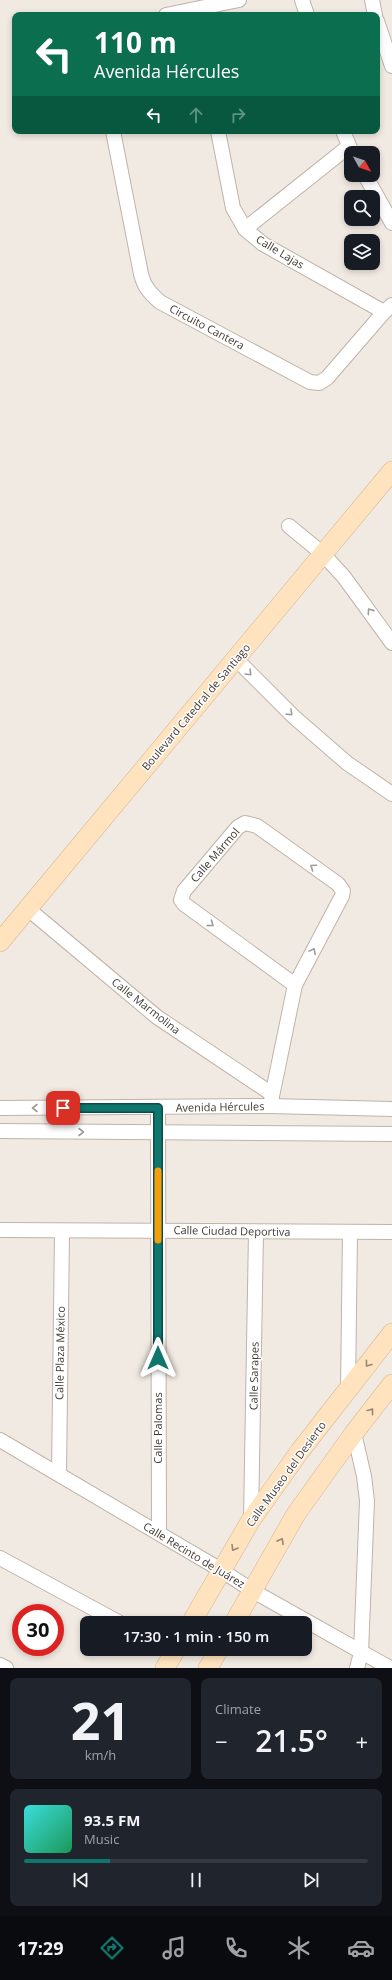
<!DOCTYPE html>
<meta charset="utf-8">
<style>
:root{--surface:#171b24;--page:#20242c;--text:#f1f3f6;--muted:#9ea1a6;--line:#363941;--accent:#0f766e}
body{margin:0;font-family:"Open Sans",sans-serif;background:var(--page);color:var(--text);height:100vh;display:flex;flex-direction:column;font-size:15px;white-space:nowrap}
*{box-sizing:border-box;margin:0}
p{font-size:13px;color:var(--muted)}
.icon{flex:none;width:22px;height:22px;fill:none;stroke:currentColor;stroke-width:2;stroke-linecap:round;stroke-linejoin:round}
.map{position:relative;height:1668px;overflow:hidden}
.sheet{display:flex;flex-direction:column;gap:10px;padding:10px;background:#0d0f14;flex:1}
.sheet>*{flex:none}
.banner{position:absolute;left:12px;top:12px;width:368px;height:122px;border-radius:8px;box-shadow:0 2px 6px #0003;background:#0b6e4f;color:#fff;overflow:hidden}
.needle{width:26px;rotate:130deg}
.controls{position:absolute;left:344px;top:146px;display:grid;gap:8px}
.controls a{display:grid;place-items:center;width:36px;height:36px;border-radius:8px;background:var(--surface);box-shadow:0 2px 6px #0003;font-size:20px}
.speed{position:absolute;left:12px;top:1604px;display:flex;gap:8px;font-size:20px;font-weight:700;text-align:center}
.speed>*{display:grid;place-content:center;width:52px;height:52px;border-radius:50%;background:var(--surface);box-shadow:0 2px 6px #0003;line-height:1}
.speed .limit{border:6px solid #d22;background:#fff;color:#111}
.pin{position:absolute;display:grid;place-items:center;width:34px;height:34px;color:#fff;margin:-17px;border-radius:8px;box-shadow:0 2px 6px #0006}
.me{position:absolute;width:44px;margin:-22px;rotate:0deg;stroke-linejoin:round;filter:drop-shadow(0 0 3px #0008)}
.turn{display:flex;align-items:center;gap:14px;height:84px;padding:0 16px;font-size:18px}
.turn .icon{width:52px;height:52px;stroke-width:2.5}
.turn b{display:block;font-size:28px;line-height:34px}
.lanes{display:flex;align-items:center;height:38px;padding:0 16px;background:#0003;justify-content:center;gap:20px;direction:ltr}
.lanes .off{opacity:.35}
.big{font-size:30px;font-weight:600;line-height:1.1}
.sheet .tile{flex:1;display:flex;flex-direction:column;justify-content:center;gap:6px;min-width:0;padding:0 14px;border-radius:8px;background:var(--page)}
.sheet .dial{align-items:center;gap:0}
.dial b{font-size:52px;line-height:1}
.song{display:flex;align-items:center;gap:12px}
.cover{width:48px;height:48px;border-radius:6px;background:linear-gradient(135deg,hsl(180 70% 55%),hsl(150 70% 35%))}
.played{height:4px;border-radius:2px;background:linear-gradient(90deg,var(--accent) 25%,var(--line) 25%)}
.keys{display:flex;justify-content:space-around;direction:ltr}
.heat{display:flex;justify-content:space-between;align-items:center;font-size:22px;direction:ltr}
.sheet .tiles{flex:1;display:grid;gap:10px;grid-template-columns:1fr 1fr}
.tile:last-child{grid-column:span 2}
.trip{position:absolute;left:80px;top:1616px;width:232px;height:40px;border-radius:8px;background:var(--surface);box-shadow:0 2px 6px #0003;font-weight:600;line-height:40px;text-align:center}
.tab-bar{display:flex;height:64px;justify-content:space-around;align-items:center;background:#090b0e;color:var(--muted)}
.tab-bar .icon{width:28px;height:28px}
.tab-bar .on{color:var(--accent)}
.tab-bar b{font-size:18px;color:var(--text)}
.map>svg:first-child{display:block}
</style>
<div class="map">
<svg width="392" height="1668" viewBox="0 0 392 1668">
<rect width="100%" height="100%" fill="#f1eae2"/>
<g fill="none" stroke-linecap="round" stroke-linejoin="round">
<g stroke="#c0b3a8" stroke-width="16">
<g id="street">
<polyline points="302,0 307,15"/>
<polyline points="372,0 375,15"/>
<polyline points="166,15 239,0"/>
<polyline points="377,21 392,66"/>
<path d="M 113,131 L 141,274 C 144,287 150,293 160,302 L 310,382 L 319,383 L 327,378 L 384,312 L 392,305"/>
<polyline points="218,131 233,208 245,229 263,244 384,312"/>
<polyline points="343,131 352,153"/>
<polyline points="365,175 392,223"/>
<polyline points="245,229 348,147"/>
<polyline points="289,526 323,554 344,577 392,643"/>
<polyline points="236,659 294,717 347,763 392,794"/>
<polyline points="27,908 157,1017 272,1094"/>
<polyline points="270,1106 295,985 342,896 343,891 338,884 257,826 245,823 238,827 184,891 181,900 184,904 295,985"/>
<polyline points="0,1108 270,1106 392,1109"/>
<polyline points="158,1108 159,1533"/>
<polyline points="0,1131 392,1134"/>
<polyline points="0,1230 392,1232"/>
<polyline points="348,1390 350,1232"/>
<polyline points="354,1433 364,1476 367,1501 361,1653 357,1668"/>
<polyline points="0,1440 221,1570 253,1591 390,1668"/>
<polyline points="59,1474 62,1232"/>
<polyline points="251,1520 256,1232"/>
<polyline points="0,1558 120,1623"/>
<polyline points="0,1665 6,1668"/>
</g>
</g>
<g stroke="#d6b793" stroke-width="20">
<g id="secondary">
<polyline points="0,942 392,471"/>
<polyline points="191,1623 251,1520 300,1451 392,1333"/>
<polyline points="234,1623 296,1514 354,1433 392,1384"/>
<polyline points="165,1668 176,1649"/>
<polyline points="208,1668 219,1649"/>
</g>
</g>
<use href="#street" stroke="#fff" stroke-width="14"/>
<use href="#secondary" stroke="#ffe3be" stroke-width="19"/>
</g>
<defs><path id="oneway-chevron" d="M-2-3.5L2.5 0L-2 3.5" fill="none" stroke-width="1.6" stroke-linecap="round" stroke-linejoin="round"/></defs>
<g stroke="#a19c99">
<use href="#oneway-chevron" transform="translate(370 611) rotate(-125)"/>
<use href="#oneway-chevron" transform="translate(249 673) rotate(46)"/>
<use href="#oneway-chevron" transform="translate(290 713) rotate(44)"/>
<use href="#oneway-chevron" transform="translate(313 867) rotate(-145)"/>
<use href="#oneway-chevron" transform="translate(211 924) rotate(36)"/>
<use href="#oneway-chevron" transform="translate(313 951) rotate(-62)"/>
<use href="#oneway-chevron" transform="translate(35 1108) rotate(180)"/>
<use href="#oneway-chevron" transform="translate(81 1132)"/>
</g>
<g stroke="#988672">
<use href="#oneway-chevron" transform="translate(368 1364) rotate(127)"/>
<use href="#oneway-chevron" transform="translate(371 1411) rotate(-52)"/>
<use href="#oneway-chevron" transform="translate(281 1541) rotate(-60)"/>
<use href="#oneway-chevron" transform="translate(234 1548) rotate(121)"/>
</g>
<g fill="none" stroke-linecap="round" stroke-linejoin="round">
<g stroke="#0a4d48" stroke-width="10">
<polyline id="route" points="63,1108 158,1108 158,1358"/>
</g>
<use href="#route" stroke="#0f766e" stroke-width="7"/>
<polyline stroke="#f59e0b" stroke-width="7" points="158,1240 158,1171"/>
</g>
<g text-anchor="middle" stroke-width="3" stroke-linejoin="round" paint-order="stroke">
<g font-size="11" fill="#433933" stroke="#fff">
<text transform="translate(280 252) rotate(31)" y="4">Calle Lajas</text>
<text transform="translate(207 327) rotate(28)" y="4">Circuito Cantera</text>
<text transform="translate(196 707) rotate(-50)" y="4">Boulevard Catedral de Santiago</text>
<text transform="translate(215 855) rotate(-49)" y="4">Calle Mármol</text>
<text transform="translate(146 1006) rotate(38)" y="4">Calle Marmolina</text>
<text transform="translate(220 1107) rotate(-1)" y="4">Avenida Hércules</text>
<text transform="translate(232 1231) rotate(1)" y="4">Calle Ciudad Deportiva</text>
<text transform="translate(60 1353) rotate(-89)" y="4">Calle Plaza México</text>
<text transform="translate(254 1376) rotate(-89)" y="4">Calle Sarapes</text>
<text transform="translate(158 1428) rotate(-90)" y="4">Calle Palomas</text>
<text transform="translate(286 1474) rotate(-54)" y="4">Calle Museo del Desierto</text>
<text transform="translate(194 1555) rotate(31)" y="4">Calle Recinto de Juárez</text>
</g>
</g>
</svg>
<div class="controls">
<a><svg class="needle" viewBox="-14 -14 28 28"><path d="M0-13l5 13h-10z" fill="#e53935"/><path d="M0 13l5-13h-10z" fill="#9ea1a6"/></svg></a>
<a><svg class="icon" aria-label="search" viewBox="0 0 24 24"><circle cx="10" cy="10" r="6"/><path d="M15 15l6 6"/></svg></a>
<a><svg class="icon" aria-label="layers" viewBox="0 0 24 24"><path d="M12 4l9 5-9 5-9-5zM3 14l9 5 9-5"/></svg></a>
</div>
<div class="speed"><div class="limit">30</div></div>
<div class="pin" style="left:63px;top:1108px;background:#d93025"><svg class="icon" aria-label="arrive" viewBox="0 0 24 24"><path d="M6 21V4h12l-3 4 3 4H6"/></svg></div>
<svg class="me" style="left:158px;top:1358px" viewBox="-20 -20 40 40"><path d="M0-17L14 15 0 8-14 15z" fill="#0f766e" stroke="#fff" stroke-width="4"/></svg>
<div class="trip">17:30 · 1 min · 150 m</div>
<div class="banner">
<div class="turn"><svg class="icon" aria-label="left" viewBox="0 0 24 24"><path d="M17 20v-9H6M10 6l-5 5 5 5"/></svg><div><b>110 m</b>Avenida Hércules</div></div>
<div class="lanes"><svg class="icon" aria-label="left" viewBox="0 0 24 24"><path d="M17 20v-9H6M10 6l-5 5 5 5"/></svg><svg class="icon off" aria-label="ahead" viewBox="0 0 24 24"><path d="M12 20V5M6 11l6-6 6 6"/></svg><svg class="icon off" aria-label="right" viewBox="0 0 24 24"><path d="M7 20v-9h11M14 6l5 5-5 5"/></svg></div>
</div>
</div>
<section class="sheet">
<div class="tiles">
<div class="tile dial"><b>21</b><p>km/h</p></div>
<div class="tile"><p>Climate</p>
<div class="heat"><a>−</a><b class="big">21.5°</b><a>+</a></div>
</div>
<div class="tile">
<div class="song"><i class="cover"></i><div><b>93.5 FM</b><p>Music</p></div></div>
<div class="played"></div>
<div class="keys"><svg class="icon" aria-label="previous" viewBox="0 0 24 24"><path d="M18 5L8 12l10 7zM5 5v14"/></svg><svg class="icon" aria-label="pause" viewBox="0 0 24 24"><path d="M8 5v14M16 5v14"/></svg><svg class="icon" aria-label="next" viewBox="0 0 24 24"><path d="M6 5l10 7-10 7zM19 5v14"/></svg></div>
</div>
</div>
</section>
<nav class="tab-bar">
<b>17:29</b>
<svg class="icon on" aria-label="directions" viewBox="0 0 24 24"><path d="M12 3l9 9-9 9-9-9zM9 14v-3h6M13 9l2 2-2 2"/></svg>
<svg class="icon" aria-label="music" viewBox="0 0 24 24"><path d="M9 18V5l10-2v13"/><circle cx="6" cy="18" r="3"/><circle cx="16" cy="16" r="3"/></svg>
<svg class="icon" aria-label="phone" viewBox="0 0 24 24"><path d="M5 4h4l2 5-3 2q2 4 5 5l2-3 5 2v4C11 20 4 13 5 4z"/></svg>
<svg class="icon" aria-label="climate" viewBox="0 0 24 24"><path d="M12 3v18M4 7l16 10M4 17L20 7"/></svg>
<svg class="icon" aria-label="car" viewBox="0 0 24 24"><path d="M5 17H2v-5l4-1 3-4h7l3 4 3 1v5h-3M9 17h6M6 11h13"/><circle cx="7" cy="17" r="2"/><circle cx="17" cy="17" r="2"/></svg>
</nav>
